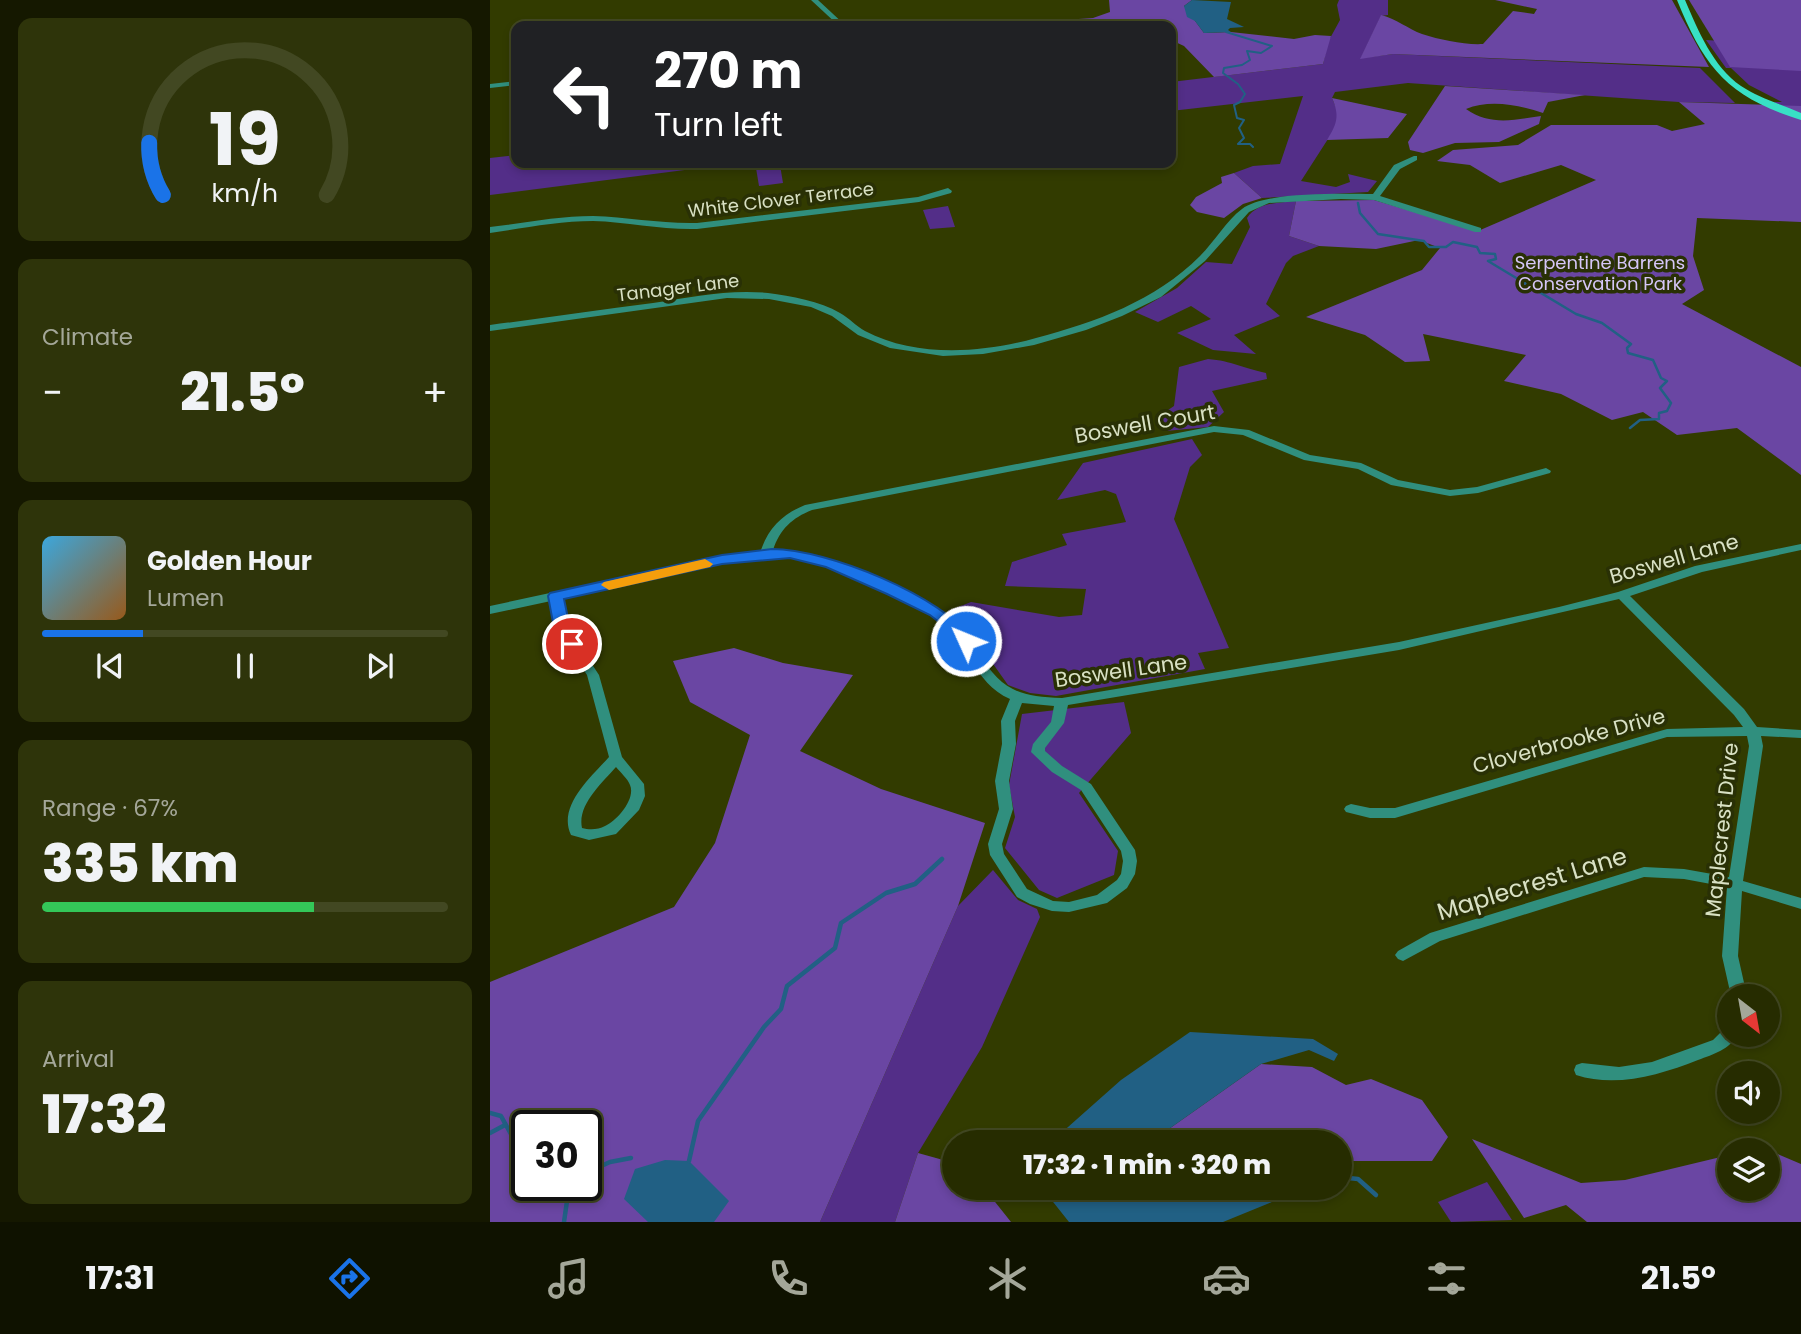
<!DOCTYPE html>
<meta charset="utf-8">
<style>
:root{--surface:#262c00;--page:#2e340a;--text:#f1f3f6;--muted:#a4a799;--line:#424822;--accent:#1a73e8}
body{margin:0;font-family:Poppins,sans-serif;background:var(--page);color:var(--text);height:100vh;display:flex;flex-direction:column;font-size:26px;white-space:nowrap}
*{box-sizing:border-box;margin:0}
p{font-size:23px;color:var(--muted)}
.icon{flex:none;width:38px;height:38px;fill:none;stroke:currentColor;stroke-width:2;stroke-linecap:round;stroke-linejoin:round}
.map{position:relative;flex:1;overflow:hidden}
.details{display:flex;flex-direction:column;gap:18px;padding:18px;background:#151800;width:490px}
.details>*{flex:none}
.banner{position:absolute;left:21px;top:21px;width:665px;height:147px;border-radius:14px;box-shadow:0 4px 10px #0003,0 0 0 2px var(--line);background:#202124;color:#fff;overflow:hidden}
.needle{width:46px;rotate:149deg}
.tools{position:absolute;left:1227px;top:984px;display:grid;gap:14px}
.tools a{display:grid;place-items:center;width:63px;height:63px;border-radius:50%;background:var(--surface);box-shadow:0 4px 10px #0003,0 0 0 2px var(--line);font-size:35px}
.speed{position:absolute;left:21px;top:1110px;display:flex;gap:14px;font-size:35px;font-weight:700;text-align:center}
.speed>*{display:grid;place-content:center;width:91px;height:91px;border-radius:50%;background:var(--surface);box-shadow:0 4px 10px #0003,0 0 0 2px var(--line);line-height:1}
.speed .limit{border:4px solid #111;border-radius:10px;background:#fff;color:#111}
.pin{position:absolute;display:grid;place-items:center;width:60px;height:60px;color:#fff;margin:-30px;border:4px solid #fff;border-radius:50%;box-shadow:0 2px 7px #0007}
.me{position:absolute;width:77px;margin:-38px;rotate:314deg;stroke-linejoin:round;filter:drop-shadow(0 0 5px #0008)}
.turn{display:flex;align-items:center;gap:24px;height:147px;padding:0 28px;font-size:32px}
.turn .icon{width:91px;height:91px;stroke-width:2.5}
.turn b{display:block;font-size:49px;line-height:60px}
.big{font-size:52px;font-weight:800;line-height:1.1}
.details .card{flex:1;display:flex;flex-direction:column;justify-content:center;gap:10px;min-width:0;padding:0 24px;border-radius:14px;background:var(--page)}
.details .dial{align-items:center;gap:0}
.dial svg{height:182px;overflow:visible;fill:none;stroke:var(--line);stroke-width:7;stroke-linecap:round;text-anchor:middle}
.dial text{fill:var(--text);stroke:none}
.song{display:flex;align-items:center;gap:21px}
.cover{width:84px;height:84px;border-radius:10px;background:linear-gradient(135deg,hsl(200 70% 55%),hsl(30 70% 35%))}
.played{height:7px;border-radius:4px;background:linear-gradient(90deg,var(--accent) 25%,var(--line) 25%)}
.keys{display:flex;justify-content:space-around;direction:ltr}
.heat{display:flex;justify-content:space-between;align-items:center;font-size:38px;direction:ltr}
.charge{height:10px;border-radius:5px;background:linear-gradient(90deg,#34c759 67%,var(--line) 0)}
.trip{position:absolute;left:452px;top:1130px;width:410px;height:70px;border-radius:35px;background:var(--surface);box-shadow:0 4px 10px #0003,0 0 0 2px var(--line);font-weight:800;line-height:70px;text-align:center}
.menu{display:flex;height:112px;justify-content:space-around;align-items:center;background:#0f1200;color:var(--muted)}
.menu .icon{width:49px;height:49px}
.menu .active{color:var(--accent)}
.menu b{font-size:32px;color:var(--text)}
main{display:flex;flex:1;min-height:0}
.map>svg:first-child{display:block}
</style>
<main>
<section class="details">
<div class="card dial"><svg viewBox="0 0 100 80">
<path d="M14 69A42 42 0 1 1 86 69"/>
<path d="M14 69A42 42 0 0 1 8 46" stroke="#1a73e8"/>
<text x="50" y="56" font-size="32" font-weight="700">19</text>
<text x="50" y="72" font-size="11">km/h</text>
</svg></div>
<div class="card"><p>Climate</p>
<div class="heat"><a>−</a><b class="big">21.5°</b><a>+</a></div>
</div>
<div class="card">
<div class="song"><i class="cover"></i><div><b>Golden Hour</b><p>Lumen</p></div></div>
<div class="played"></div>
<div class="keys"><svg class="icon" aria-label="previous" viewBox="0 0 24 24"><path d="M18 5L8 12l10 7zM5 5v14"/></svg><svg class="icon" aria-label="pause" viewBox="0 0 24 24"><path d="M8 5v14M16 5v14"/></svg><svg class="icon" aria-label="next" viewBox="0 0 24 24"><path d="M6 5l10 7-10 7zM19 5v14"/></svg></div>
</div>
<div class="card"><p>Range · 67%</p><b class="big">335 km</b><div class="charge"></div></div>
<div class="card"><p>Arrival</p><b class="big">17:32</b></div>
</section>
<div class="map">
<svg width="1311" height="1222" viewBox="0 0 1311 1222">
<rect width="100%" height="100%" fill="#323b00"/>
<g fill="#532e88">
<polygon points="849,0 898,0 898,15 891,16 871,58 903,54 1210,68 1245,103 1189,102 918,83 845,92 842,98 848,112 847,125 811,181 846,187 860,182 858,174 887,181 878,192 772,198 744,173 763,166 790,164 813,96 681,111 681,82 833,64 838,42 850,20 847,5"/>
<polygon points="1216,40 1311,46 1311,113 1283,102 1292,102 1259,85 1241,68 1236,68"/>
<polygon points="26,155 26,163 249,163 0,195 0,158"/>
<polygon points="290,165 293,183 269,186 266,168"/>
<path d="M 806,201 L 799,236 L 829,246 L 803,256 L 796,263 L 776,304 L 790,316 L 744,335 L 766,354 L 723,350 L 687,333 L 721,319 L 701,306 L 668,322 L 645,312 L 687,288 L 716,262 L 742,264 L 760,227 L 757,218 C 768,202 788,203 806,201 Z"/>
<polygon points="458,206 465,227 440,229 433,210"/>
<path d="M 718,359 C 742,361 753,368 776,373 L 777,379 L 722,391 L 734,412 L 718,427 L 676,431 L 666,418 L 684,406 L 689,367 Z"/>
<polygon points="702,439 712,455 700,467 684,519 739,648 708,653 715,669 566,696 540,693 518,685 484,637 458,611 481,602 569,617 592,615 596,589 515,586 522,562 577,545 572,534 636,522 626,494 615,490 567,500 593,463"/>
<polygon points="634,702 641,733 589,793 628,851 624,875 567,898 549,890 515,848 525,817 519,785 532,714"/>
<polygon points="503,870 528,900 547,909 550,917 492,1047 428,1153 405,1222 330,1222 468,906"/>
<polygon points="997,1182 1022,1220 961,1222 948,1202"/>
</g>
<g fill="#6a46a3" fill-rule="evenodd">
<path d="M 619,0 L 702,0 L 694,6 L 714,33 L 741,32 L 804,39 L 825,35 L 841,36 L 833,64 L 724,77 L 694,46 L 681,40 L 681,26 C 659,26 639,25 618,24 C 601,22 591,29 574,20 L 603,18 L 620,12 Z"/>
<path d="M 1005,0 L 1182,0 L 1219,67 L 903,54 L 870,59 L 891,15 C 907,19 918,29 932,34 C 951,40 974,45 993,44 L 1023,11 L 1044,14 L 1047,9 Z"/>
<polygon points="1199,0 1311,0 1311,71 1240,67"/>
<path d="M 955,86 L 1094,95 L 1095,95 L 1058,102 L 1053,113 C 1029,105 1000,99 976,109 C 1000,126 1024,120 1051,116 L 1049,124 L 1009,142 L 965,143 L 933,153 L 920,150 L 918,142 Z"/>
<path d="M 842,98 L 917,114 L 898,138 L 837,140 C 847,124 850,116 842,98 Z"/>
<polygon points="1189,102 1311,106 1311,222 1207,218 1203,256 1214,290 1192,304 1311,367 1311,475 1247,428 1187,435 1153,412 1122,420 1071,394 1014,381 1036,355 933,334 940,361 915,362 875,335 816,317 932,270 950,248 929,240 886,249 829,246 799,236 806,201 884,200 988,231 1106,180 1071,165 1010,183 980,165 947,161 963,150 1028,145 1061,125 1167,125 1182,131 1215,124"/>
<polygon points="744,173 772,198 753,204 734,218 707,212 700,205 706,197 732,183 731,177"/>
<path d="M 244,648 L 293,663 L 363,675 L 310,751 L 391,789 L 495,823 L 468,906 L 330,1222 L 0,1222 L 0,982 L 184,907 L 225,843 L 260,735 L 200,702 L 183,661 ZM 37,1125 L 96,1125 L 96,1185 L 37,1185 Z"/>
<polygon points="771,1064 822,1067 856,1085 881,1079 932,1100 958,1137 942,1161 849,1161 849,1143 659,1143"/>
<polygon points="982,1139 1091,1183 1135,1180 1239,1155 1239,1188 1278,1188 1278,1150 1311,1164 1311,1222 1097,1222 1076,1205 1034,1218"/>
<polygon points="428,1153 464,1163 464,1188 494,1188 521,1222 405,1222"/>
<polygon points="624,1188 726,1188 700,1200 625,1193"/>
</g>
<g fill="#216084">
<polygon points="702,0 741,2 737,19 754,27 740,28 738,30 741,32 714,33 705,21 697,17 694,6"/>
<polygon points="700,1032 823,1039 848,1054 844,1061 819,1050 771,1064 659,1143 560,1143 631,1080"/>
<polygon points="175,1160 199,1161 239,1201 224,1222 158,1222 134,1199 145,1169"/>
<polygon points="552,1188 624,1188 625,1193 700,1200 726,1188 816,1188 733,1222 579,1222"/>
</g>
<g fill="none" stroke-linecap="round" stroke-linejoin="round">
<polyline stroke="#216084" stroke-width="2" points="736,32 782,46 771,53 757,51 760,60 752,65 734,68 733,73 748,84 755,94 750,102 744,105 747,118 754,120 749,128 754,138 748,144 760,144 763,147"/>
<polyline stroke="#216084" stroke-width="2.5" points="868,203 870,213 888,234 934,241 939,247 956,247 963,242 987,247 990,253 1005,254 1006,259 998,261 1086,314 1112,323 1141,344 1137,348 1138,353 1163,360 1171,378 1177,381 1170,388 1181,403 1177,411 1169,413 1169,419 1150,420 1140,428"/>
<g stroke="#216084" stroke-width="4.5">
<polyline points="0,1113 11,1116 32,1154 37,1156"/>
<polyline points="0,1133 15,1125"/>
<polyline points="199,1161 208,1121 274,1027 291,1009 297,986 345,948 351,923 396,893 425,884 452,859"/>
<polyline points="96,1173 120,1162 141,1158"/>
<polyline points="849,1177 868,1179 886,1195"/>
<polyline points="69,1185 77,1201 74,1222"/>
</g>
<g fill="#308f7e" fill-rule="evenodd">
<polygon points="321,0 328,0 356,26 349,26"/>
<polygon points="26,81 26,85 0,88 0,84"/>
<path d="M 924,156 L 927,156 L 927,160 L 910,169 L 890,196 L 991,228 L 991,232 L 985,232 L 884,200 L 851,199 L 779,203 L 759,212 L 715,261 L 671,297 L 632,316 L 596,330 L 544,345 L 493,354 L 453,356 L 400,348 L 368,335 L 342,316 L 321,307 L 279,299 L 237,298 L 0,331 L 0,325 C 54,318 108,310 163,303 C 201,297 240,289 278,293 C 301,296 330,301 350,313 C 359,318 366,326 375,331 C 426,358 493,353 546,338 C 606,322 665,301 710,256 C 724,242 737,220 752,209 C 776,191 852,194 883,194 L 904,165 Z"/>
<path d="M 458,188 L 462,191 L 461,193 L 429,202 L 207,229 C 172,230 138,222 103,221 C 69,221 34,228 0,233 L 0,227 C 34,223 69,216 103,216 C 138,217 172,224 207,223 L 428,197 Z"/>
<path d="M 724,426 L 759,430 L 820,455 L 871,463 L 908,480 L 960,490 L 987,487 L 1056,468 L 1061,471 L 1060,473 L 988,493 L 960,496 L 901,485 L 868,469 L 814,460 L 753,435 L 724,432 L 322,510 C 302,518 290,529 283,550 C 337,550 425,587 466,622 C 476,630 482,641 488,652 C 511,690 529,697 572,698 L 909,642 L 1069,607 L 1128,592 L 1205,566 L 1311,544 L 1311,550 L 1212,572 L 1140,596 L 1254,709 L 1267,727 L 1311,730 L 1311,738 L 1271,736 L 1273,746 L 1253,881 L 1311,898 L 1311,909 L 1252,891 L 1248,956 L 1257,996 L 1241,996 L 1232,956 L 1237,887 L 1194,879 L 1154,877 L 950,941 L 913,961 L 908,959 L 905,955 L 908,951 L 940,933 L 1154,867 L 1194,869 L 1239,877 L 1259,746 L 1257,736 L 1177,737 L 905,818 L 880,818 L 856,812 L 854,809 L 856,806 L 861,804 L 880,808 L 905,808 L 1177,729 L 1253,727 L 1244,715 L 1129,599 L 909,650 L 578,705 L 574,723 L 555,748 L 555,751 L 572,766 L 601,784 L 645,850 L 647,861 L 645,874 L 637,888 L 617,903 L 579,912 L 562,911 L 540,904 L 527,897 L 500,855 L 498,844 L 509,809 L 505,781 L 512,744 L 511,721 L 520,699 C 483,683 478,640 446,618 C 408,591 338,559 293,557 C 261,555 229,564 198,571 C 156,580 114,589 72,598 L 78,628 L 109,675 L 132,757 L 154,784 L 155,796 L 149,810 L 126,834 L 99,840 L 81,835 C 67,806 102,776 119,757 L 97,675 L 66,628 L 61,601 L 0,614 L 0,606 L 232,556 L 271,550 C 279,527 293,514 315,505 ZM 532,703 L 564,706 L 561,722 L 543,744 L 541,752 L 562,772 L 591,790 L 631,851 L 633,861 L 631,874 L 627,880 L 607,895 L 579,902 L 563,901 L 537,889 L 514,854 L 512,844 L 523,809 L 519,781 L 526,744 L 525,721 ZM 126,767 C 130,772 138,779 140,785 C 146,799 127,821 115,826 C 108,830 99,830 92,828 C 87,805 112,783 126,767 Z"/>
<path d="M 1239,1028 L 1239,1034 L 1248,1034 C 1239,1050 1224,1054 1208,1060 C 1170,1075 1126,1088 1086,1075 L 1084,1070 L 1086,1065 L 1092,1063 L 1129,1067 L 1162,1062 L 1223,1040 L 1234,1029 Z"/>
</g>
<path fill="#38e1c5" fill-rule="evenodd" d="M 1187,0 L 1195,0 C 1208,30 1223,67 1251,86 C 1269,98 1291,104 1311,113 L 1311,120 C 1238,97 1215,69 1187,0 Z"/>
</g>
<path fill="#1a73e8" stroke="#114b97" stroke-width="2" d="M 282,549 C 337,549 453,596 484,641 L 482,644 L 471,644 L 459,630 L 440,615 L 397,594 L 336,567 L 300,558 L 232,564 L 74,599 L 80,628 L 90,644 L 88,648 L 76,648 L 64,628 L 58,596 L 60,593 L 232,555 Z"/>
<polygon fill="#f59e0b" points="215,559 223,564 220,567 119,590 111,585 114,582"/>
<g text-anchor="middle" stroke-width="7" stroke-linejoin="round" paint-order="stroke">
<g font-size="18" fill="#d9e1c4" stroke="#293005">
<text transform="translate(291 200) rotate(-7)" y="6">White Clover Terrace</text>
<text transform="translate(188 288) rotate(-7)" y="6">Tanager Lane</text>
</g>
<g font-size="18" fill="#d5c6f8" stroke="#293005">
<text x="1110" y="269">Serpentine Barrens<tspan x="1110" dy="21">Conservation Park</tspan></text>
</g>
<g font-size="21" fill="#d9e1c4" stroke="#293005">
<text transform="translate(655 424) rotate(-10)" y="7">Boswell Court</text>
<text transform="translate(1184 559) rotate(-16)" y="7">Boswell Lane</text>
<text transform="translate(631 671) rotate(-8)" y="7">Boswell Lane</text>
<text transform="translate(1079 741) rotate(-15)" y="7">Cloverbrooke Drive</text>
<text transform="translate(1232 830) rotate(-84)" y="7">Maplecrest Drive</text>
</g>
<g font-size="24" fill="#d9e1c4" stroke="#293005">
<text transform="translate(1042 884) rotate(-17)" y="8">Maplecrest Lane</text>
</g>
</g>
</svg>
<div class="tools">
<a><svg class="needle" viewBox="-14 -14 28 28"><path d="M0-13l5 13h-10z" fill="#e53935"/><path d="M0 13l5-13h-10z" fill="#a4a799"/></svg></a>
<a><svg class="icon" aria-label="sound" viewBox="0 0 24 24"><path d="M4 9h4l5-4v14l-5-4H4zM17 9q2 3 0 6"/></svg></a>
<a><svg class="icon" aria-label="layers" viewBox="0 0 24 24"><path d="M12 4l9 5-9 5-9-5zM3 14l9 5 9-5"/></svg></a>
</div>
<div class="speed"><div class="limit">30</div></div>
<div class="pin" style="left:82px;top:644px;background:#d93025"><svg class="icon" aria-label="arrive" viewBox="0 0 24 24"><path d="M6 21V4h12l-3 4 3 4H6"/></svg></div>
<svg class="me" style="left:476px;top:641px" viewBox="-20 -20 40 40"><circle r="17" fill="#1a73e8" stroke="#fff" stroke-width="3"/><path d="M0-11L8 9 0 5-8 9z" fill="#fff"/></svg>
<div class="trip">17:32 · 1 min · 320 m</div>
<div class="banner">
<div class="turn"><svg class="icon" aria-label="left" viewBox="0 0 24 24"><path d="M17 20v-9H6M10 6l-5 5 5 5"/></svg><div><b>270 m</b>Turn left</div></div>
</div>
</div>
</main>
<nav class="menu">
<b>17:31</b>
<svg class="icon active" aria-label="directions" viewBox="0 0 24 24"><path d="M12 3l9 9-9 9-9-9zM9 14v-3h6M13 9l2 2-2 2"/></svg>
<svg class="icon" aria-label="music" viewBox="0 0 24 24"><path d="M9 18V5l10-2v13"/><circle cx="6" cy="18" r="3"/><circle cx="16" cy="16" r="3"/></svg>
<svg class="icon" aria-label="phone" viewBox="0 0 24 24"><path d="M5 4h4l2 5-3 2q2 4 5 5l2-3 5 2v4C11 20 4 13 5 4z"/></svg>
<svg class="icon" aria-label="climate" viewBox="0 0 24 24"><path d="M12 3v18M4 7l16 10M4 17L20 7"/></svg>
<svg class="icon" aria-label="car" viewBox="0 0 24 24"><path d="M5 17H2v-5l4-1 3-4h7l3 4 3 1v5h-3M9 17h6M6 11h13"/><circle cx="7" cy="17" r="2"/><circle cx="17" cy="17" r="2"/></svg>
<svg class="icon" aria-label="filters" viewBox="0 0 24 24"><path d="M4 7h16M4 17h16"/><circle cx="9" cy="7" r="2"/><circle cx="15" cy="17" r="2"/></svg>
<b>21.5°</b>
</nav>
